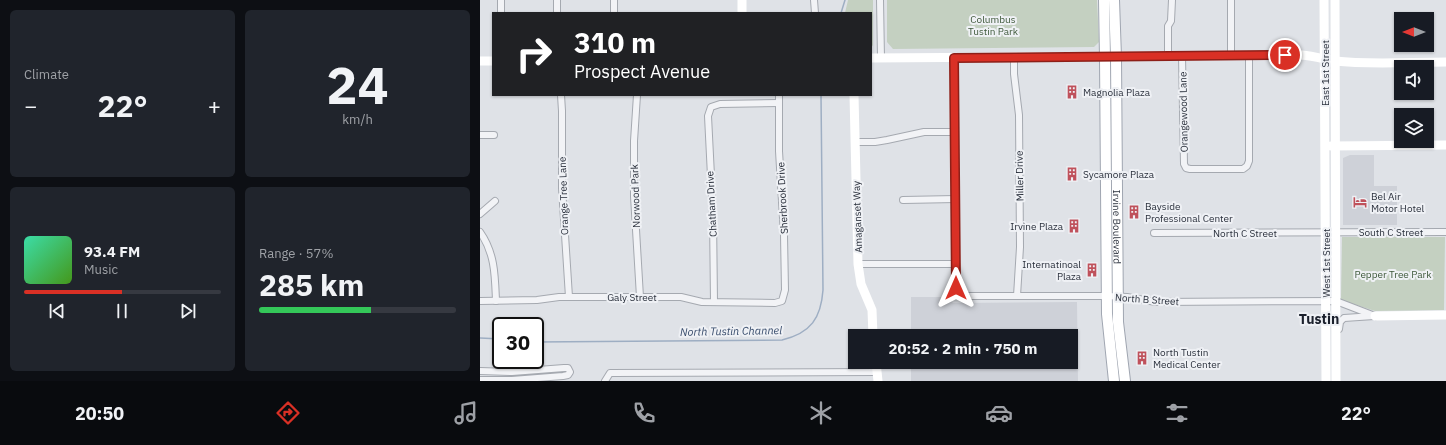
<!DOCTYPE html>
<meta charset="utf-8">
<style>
:root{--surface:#171b24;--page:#20242c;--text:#f1f3f6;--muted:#9ea1a6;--line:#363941;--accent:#d93025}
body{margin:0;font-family:"IBM Plex Sans",sans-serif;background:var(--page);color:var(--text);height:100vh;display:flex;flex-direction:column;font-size:15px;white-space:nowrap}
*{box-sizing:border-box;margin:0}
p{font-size:13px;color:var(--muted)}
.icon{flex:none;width:22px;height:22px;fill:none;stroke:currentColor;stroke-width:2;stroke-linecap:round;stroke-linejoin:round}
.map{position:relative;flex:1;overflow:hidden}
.details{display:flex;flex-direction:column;gap:10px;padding:10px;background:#0d0f14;width:480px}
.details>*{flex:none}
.guide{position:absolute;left:12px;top:12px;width:380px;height:84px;border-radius:0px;box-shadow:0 1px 3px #0004;background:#202124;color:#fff;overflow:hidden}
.needle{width:26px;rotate:270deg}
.buttons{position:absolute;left:914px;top:12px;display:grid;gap:8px}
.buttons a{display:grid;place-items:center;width:40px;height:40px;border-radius:0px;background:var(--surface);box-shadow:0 1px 3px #0004;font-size:20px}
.speed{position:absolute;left:12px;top:317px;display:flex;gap:8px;font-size:20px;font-weight:700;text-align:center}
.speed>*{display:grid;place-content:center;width:52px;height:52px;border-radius:50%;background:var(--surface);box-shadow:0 1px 3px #0004;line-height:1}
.speed .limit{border:2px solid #111;border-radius:6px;background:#fff;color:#111}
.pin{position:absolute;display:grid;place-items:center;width:34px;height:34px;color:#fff;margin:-17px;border:2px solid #fff;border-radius:50%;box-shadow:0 1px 4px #0007}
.me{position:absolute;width:44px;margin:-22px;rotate:0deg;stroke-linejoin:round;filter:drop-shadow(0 0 3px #0008)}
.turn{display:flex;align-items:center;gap:14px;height:84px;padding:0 16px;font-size:18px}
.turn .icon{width:52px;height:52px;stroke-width:2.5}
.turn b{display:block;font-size:28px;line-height:34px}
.big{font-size:30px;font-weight:800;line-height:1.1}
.details .tile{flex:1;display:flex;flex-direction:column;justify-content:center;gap:6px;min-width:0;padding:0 14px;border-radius:6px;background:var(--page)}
.details .dial{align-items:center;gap:0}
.dial b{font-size:52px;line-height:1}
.song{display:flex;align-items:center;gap:12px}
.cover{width:48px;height:48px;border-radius:6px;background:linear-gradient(135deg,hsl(160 70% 55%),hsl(100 70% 35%))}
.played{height:4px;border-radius:2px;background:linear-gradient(90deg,var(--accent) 50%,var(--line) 50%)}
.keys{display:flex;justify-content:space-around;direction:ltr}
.heat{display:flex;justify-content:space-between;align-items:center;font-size:22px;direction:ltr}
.charge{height:6px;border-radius:3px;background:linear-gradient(90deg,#34c759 57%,var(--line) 0)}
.details .tiles{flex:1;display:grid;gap:10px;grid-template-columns:repeat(2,1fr)}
.trip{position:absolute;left:368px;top:329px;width:230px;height:40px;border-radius:0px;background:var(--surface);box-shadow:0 1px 3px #0004;font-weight:800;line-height:40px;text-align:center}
.menu{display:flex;height:64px;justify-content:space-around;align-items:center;background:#090b0e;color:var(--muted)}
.menu .icon{width:28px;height:28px}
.menu .on{color:var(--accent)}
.menu b{font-size:18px;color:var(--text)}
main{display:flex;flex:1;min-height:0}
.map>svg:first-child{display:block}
</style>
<main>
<section class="details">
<div class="tiles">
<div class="tile"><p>Climate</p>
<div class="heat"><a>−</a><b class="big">22°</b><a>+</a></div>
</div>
<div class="tile dial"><b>24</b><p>km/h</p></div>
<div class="tile">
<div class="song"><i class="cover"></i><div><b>93.4 FM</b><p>Music</p></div></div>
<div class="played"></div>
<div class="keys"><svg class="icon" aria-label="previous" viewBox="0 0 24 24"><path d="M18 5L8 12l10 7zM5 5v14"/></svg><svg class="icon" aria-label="pause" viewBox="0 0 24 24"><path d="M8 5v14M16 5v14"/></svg><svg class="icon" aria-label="next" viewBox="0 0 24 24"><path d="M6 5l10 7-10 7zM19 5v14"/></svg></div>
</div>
<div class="tile"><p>Range · 57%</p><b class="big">285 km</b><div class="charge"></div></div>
</div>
</section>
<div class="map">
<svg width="966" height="381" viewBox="0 0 966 381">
<rect width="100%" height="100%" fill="#dfe2e7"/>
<g fill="#ced1d8">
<polygon points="870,155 894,155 894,186 917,186 917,225 863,225 863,158"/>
<polygon points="469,297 470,300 473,303 597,302 598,381 431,381 431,362 591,362 591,336 431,336 431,297"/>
</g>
<g fill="#c4d0c1">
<polygon points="368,0 393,0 393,45 391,48 391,13 365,13"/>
<polygon points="407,0 617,0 619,42 614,47 413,49 407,42"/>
<polygon points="862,237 965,237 964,310 895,311 861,300"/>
</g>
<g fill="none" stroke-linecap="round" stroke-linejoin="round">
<g stroke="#9eaec3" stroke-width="1.5">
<polyline points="361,13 365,0"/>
<polyline points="0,338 21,339"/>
<path d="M 55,342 L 302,340 C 331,333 341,318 343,290 L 341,95"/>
</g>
<g stroke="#a5a9b0" stroke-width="8">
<g id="street">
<polyline points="21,0 21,13"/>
<polyline points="77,0 77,13"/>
<polyline points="134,0 134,13"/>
<polyline points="334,0 335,13"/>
<polyline points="400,0 401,58"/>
<polyline points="702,56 704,164 706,168 710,169 763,169 767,166 769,161 769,56"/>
<polyline points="751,56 751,0"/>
<polyline points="474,57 476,288 478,294 484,296 627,296 647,297 676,302 856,301 895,316"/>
<polyline points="534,57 534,74 539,115 540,247 537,296"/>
<polyline points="688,57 688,26 691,21 692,0"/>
<polyline points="81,95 82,111 82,188 89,297"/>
<polyline points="157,95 154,141 154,196 160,297"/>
<polyline points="0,135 14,135"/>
<polyline points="375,142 395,142 407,140 444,132 475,132"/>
<polyline points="423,200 476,199"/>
<polyline points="0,214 15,201"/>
<path d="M 0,232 C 15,253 15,276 16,301"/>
<polyline points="674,233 966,232"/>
<polyline points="378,264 476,264"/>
<polyline points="0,301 57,300 79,297 201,297 222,302 295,303 302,301 305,290 304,235 299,151 299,95"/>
<polyline points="234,302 233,216 228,116 231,107 240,104 299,103"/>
<polyline points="859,329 860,322 864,318 894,316"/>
<polyline points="0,371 32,372 84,368 88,368 90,372 88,375 83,376 32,380 0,380"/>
<polyline points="125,381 130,373 397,372"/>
</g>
</g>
<g stroke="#a0a6b1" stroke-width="12">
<g id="primary">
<polyline points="624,0 625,58 627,314 634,381"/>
<path id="s1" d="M 634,0 L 636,57 L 638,322 L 645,381"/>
</g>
</g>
<use href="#street" stroke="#f2f3f6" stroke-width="6"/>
<g stroke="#fff" stroke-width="9">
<polyline points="262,0 262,13"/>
<polyline points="844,0 846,381"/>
<polyline points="855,0 856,381"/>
<path d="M 391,58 L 822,55 C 833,56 844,59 855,61 C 890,65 930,62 966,62"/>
<polyline points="0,61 13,61"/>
<polyline points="374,95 378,264 381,284 392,310 393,336"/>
<polyline points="851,146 966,145"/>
<polyline points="895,316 966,315"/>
<polyline points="396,362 398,381"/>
</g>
<use href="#primary" stroke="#fff" stroke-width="10"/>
</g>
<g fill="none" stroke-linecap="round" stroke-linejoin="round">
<g stroke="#8d1f18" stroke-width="10">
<polyline id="route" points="476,288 474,58 805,55"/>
</g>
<use href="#route" stroke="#d93025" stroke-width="7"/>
</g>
<defs>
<g id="building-bare" transform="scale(1.08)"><path d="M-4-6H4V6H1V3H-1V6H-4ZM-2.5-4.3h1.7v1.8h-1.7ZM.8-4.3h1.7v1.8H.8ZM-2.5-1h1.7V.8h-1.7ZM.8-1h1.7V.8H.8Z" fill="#bf515b" stroke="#eff1f5" stroke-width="2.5" paint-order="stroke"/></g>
<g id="hotel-bare" transform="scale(1.08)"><path d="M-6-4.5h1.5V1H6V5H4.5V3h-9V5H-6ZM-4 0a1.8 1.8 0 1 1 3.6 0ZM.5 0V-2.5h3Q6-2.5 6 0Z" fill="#bf515b" stroke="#eff1f5" stroke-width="2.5" paint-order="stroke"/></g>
</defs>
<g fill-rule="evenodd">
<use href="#building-bare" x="592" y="92"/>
<use href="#building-bare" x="592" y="174"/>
<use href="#hotel-bare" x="880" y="202"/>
<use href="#building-bare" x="654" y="212"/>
<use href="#building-bare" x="594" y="226"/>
<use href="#building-bare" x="612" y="270"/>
<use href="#building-bare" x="662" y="358"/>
</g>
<g text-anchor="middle" stroke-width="4" stroke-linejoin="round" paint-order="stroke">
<g font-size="10" fill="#3d5739" stroke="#eff1f5">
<text x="513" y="23">Columbus<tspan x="513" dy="12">Tustin Park</tspan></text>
<text x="913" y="278">Pepper Tree Park</text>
</g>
<g font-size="10" fill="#2a303c" stroke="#eff1f5">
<text transform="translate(845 73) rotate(-90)" y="4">East 1st Street</text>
<text transform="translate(703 112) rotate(-91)" y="4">Orangewood Lane</text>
<text transform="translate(539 176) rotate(-91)" y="4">Miller Drive</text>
<text transform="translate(83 196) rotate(-92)" y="4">Orange Tree Lane</text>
<text transform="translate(155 196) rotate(-92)" y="4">Norwood Park</text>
<text transform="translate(302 198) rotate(-93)" y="4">Sherbrook Drive</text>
<text transform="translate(231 204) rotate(-93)" y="4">Chatham Drive</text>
<text transform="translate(377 217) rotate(-92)" y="4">Amaganset Way</text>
<text dy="4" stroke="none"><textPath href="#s1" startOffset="227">Irvine Boulevard</textPath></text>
<text x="911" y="236">South C Street</text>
<text x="765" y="237">North C Street</text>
<text transform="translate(846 263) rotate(-90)" y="4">West 1st Street</text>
<text x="152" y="301">Galy Street</text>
<text transform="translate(667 299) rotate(4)" y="4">North B Street</text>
</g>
<g font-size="10" fill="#2a303c" stroke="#eff1f5" text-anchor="start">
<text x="603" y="96">Magnolia Plaza</text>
<text x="603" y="178">Sycamore Plaza</text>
<text x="891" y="200">Bel Air<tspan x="891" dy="12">Motor Hotel</tspan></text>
<text x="665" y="210">Bayside<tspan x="665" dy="12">Professional Center</tspan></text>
<text x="583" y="230" text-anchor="end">Irvine Plaza</text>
<text x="601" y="268" text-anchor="end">Internatinoal<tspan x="601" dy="12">Plaza</tspan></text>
<text x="673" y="356">North Tustin<tspan x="673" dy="12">Medical Center</tspan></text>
</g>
<g font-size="11" font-style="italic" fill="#384c6c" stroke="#eff1f5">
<text transform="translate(251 331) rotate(-1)" y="4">North Tustin Channel</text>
</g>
<g font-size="14" font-weight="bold" fill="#1c212d" stroke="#eff1f5">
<text x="839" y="324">Tustin</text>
</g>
</g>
</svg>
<div class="buttons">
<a><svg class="needle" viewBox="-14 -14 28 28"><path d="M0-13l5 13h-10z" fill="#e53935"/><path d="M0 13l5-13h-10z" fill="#9ea1a6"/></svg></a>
<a><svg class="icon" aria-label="sound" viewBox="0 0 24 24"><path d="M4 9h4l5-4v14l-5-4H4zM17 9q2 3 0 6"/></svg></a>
<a><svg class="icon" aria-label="layers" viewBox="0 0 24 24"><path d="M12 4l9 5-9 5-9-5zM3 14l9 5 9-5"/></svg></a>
</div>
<div class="speed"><div class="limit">30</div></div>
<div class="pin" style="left:805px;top:55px;background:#d93025"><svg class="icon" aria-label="arrive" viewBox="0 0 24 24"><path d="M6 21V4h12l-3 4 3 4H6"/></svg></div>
<svg class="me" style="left:476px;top:288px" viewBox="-20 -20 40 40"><path d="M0-17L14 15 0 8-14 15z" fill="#d93025" stroke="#fff" stroke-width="4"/></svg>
<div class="trip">20:52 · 2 min · 750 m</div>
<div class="guide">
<div class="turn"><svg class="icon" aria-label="right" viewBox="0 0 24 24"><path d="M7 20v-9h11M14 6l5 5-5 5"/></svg><div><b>310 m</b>Prospect Avenue</div></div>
</div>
</div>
</main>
<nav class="menu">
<b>20:50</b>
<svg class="icon on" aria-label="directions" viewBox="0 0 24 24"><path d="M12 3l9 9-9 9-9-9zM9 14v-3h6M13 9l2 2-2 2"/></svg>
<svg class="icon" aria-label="music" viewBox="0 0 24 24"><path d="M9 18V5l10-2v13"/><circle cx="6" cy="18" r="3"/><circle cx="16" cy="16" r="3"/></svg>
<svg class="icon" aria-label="phone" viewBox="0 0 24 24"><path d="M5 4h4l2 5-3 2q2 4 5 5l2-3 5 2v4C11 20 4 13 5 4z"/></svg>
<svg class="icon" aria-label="climate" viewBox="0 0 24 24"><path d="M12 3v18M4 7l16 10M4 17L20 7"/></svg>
<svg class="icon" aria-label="car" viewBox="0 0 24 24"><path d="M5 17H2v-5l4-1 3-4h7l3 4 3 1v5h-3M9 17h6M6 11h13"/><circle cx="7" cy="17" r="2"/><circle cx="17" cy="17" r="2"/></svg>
<svg class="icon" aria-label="filters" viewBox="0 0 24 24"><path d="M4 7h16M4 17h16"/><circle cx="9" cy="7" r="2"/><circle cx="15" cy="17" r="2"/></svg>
<b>22°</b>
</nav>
